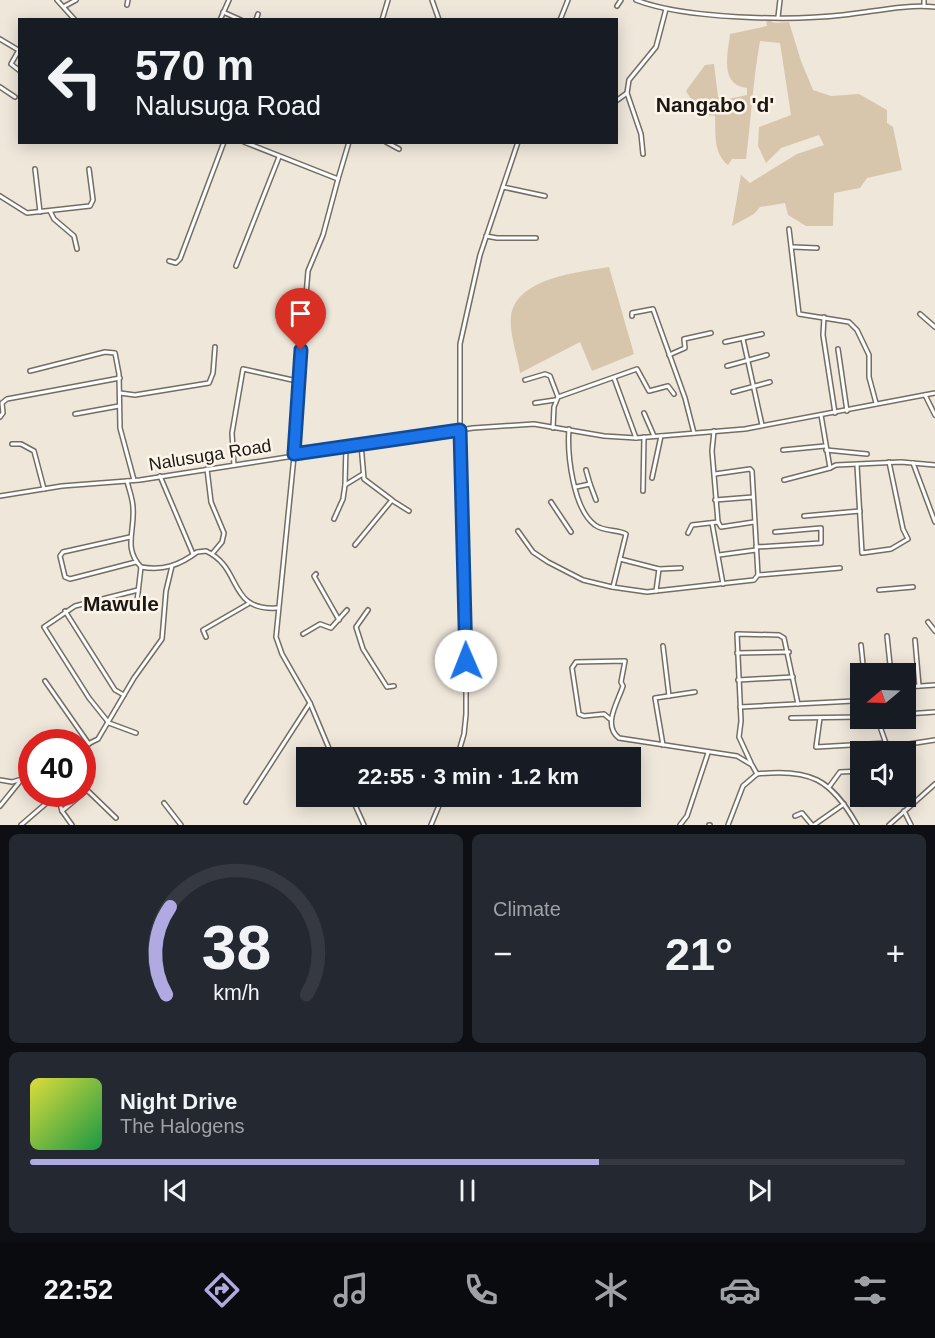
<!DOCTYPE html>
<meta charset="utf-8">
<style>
:root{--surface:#171b24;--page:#242831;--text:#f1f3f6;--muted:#9ea1a6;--line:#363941;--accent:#b1aae2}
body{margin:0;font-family:Helvetica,sans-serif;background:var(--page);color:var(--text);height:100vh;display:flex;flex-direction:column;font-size:22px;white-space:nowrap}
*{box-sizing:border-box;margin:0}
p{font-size:20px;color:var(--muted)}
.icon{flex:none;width:33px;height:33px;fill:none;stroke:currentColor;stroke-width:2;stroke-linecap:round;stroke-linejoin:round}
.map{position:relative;height:825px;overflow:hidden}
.panel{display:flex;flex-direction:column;gap:9px;padding:9px;background:#0d0f14;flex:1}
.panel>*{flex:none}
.guide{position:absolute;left:18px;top:18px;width:600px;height:126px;border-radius:0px;box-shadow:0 3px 15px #0003;background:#171b24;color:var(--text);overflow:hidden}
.needle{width:39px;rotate:251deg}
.fabs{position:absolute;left:850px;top:663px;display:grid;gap:12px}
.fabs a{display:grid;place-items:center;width:66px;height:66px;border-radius:0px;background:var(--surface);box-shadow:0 3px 15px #0003;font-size:30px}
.speed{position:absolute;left:18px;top:729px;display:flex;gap:12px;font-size:30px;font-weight:700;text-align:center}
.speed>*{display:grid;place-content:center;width:78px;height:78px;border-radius:50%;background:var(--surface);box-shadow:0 3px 15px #0003;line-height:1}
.speed .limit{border:9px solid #d22;background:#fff;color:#111}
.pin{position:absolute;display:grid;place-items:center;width:51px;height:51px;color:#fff;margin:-62px -26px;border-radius:50% 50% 50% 0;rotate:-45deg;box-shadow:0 0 6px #0007}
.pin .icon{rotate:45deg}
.me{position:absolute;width:66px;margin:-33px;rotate:359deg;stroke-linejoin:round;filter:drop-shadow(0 0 4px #0008)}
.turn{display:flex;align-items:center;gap:21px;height:126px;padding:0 18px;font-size:27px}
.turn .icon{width:78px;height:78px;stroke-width:2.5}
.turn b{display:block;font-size:42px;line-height:51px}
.big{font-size:45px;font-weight:600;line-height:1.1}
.panel .widget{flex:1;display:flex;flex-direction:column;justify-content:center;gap:9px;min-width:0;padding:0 21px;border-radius:9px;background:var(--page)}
.panel .dial{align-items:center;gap:0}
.dial svg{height:156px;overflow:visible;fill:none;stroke:var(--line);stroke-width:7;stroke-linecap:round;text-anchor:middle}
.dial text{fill:var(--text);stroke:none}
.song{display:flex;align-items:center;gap:18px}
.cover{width:72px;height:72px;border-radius:9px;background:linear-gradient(135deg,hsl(60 70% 55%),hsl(140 70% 35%))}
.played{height:6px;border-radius:3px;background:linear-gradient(90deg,var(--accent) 65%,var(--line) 65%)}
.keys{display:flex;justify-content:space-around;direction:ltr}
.heat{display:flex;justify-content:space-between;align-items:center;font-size:33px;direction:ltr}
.panel .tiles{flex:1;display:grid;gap:9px;grid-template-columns:1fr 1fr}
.widget:last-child{grid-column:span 2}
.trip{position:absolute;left:296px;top:747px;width:345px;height:60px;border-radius:0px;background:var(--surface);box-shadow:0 3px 15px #0003;font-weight:600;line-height:60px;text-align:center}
.tabs{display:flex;height:96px;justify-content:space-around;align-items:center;background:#090b0e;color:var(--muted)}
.tabs .icon{width:42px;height:42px}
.tabs .active{color:var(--accent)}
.tabs b{font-size:27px;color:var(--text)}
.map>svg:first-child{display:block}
</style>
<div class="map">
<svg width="935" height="825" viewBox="0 0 935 825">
<rect width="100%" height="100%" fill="#efe7da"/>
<g fill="#d7c6ac">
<path d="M 766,19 L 775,23 L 789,22 L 801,61 L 813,90 L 831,96 L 859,94 L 887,110 L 887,123 L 893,127 L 902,170 L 867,178 L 860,188 L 834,193 L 833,226 L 806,226 L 788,215 L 785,203 L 760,207 L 754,214 L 732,226 L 741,175 L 750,183 L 797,154 L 824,145 L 819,135 L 781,148 L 766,163 L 758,146 L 759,127 L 791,115 L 780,43 L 760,41 C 753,80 751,119 746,159 L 732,159 L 728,165 C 713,153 716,134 715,116 L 700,114 L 686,91 L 705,65 L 714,64 L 718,97 L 724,100 L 747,95 L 747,88 C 719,85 728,53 730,34 L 767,26 Z"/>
<path d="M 609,267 L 634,354 L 592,371 L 580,342 L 520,373 C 518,358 509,331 511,317 C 515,278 579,272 609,267 Z"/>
</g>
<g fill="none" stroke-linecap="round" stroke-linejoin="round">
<g stroke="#756d63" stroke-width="6">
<g id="minor">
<polyline points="57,0 75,20"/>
<polyline points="432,0 439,20"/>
<path d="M 636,0 C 685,19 790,21 843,15 C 873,12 904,4 935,7"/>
<polyline points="924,0 924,6"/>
<polyline points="127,5 128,0"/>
<polyline points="65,6 76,0"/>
<polyline points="617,6 621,0"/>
<polyline points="223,12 241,20"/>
<polyline points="778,17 780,0"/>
<polyline points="220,20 229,0"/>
<polyline points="256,20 258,14"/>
<polyline points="382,20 388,0"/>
<polyline points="560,20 568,0"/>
<polyline points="0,39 20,51"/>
<polyline points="19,50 11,64 20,71"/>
<polyline points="0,87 15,97"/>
<polyline points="627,93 641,134 643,154"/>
<polyline points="616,101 627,93 629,80 656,47 666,9"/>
<polyline points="244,142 338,179 349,142"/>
<polyline points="386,142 399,149"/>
<polyline points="35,169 40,212"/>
<polyline points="503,187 545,196"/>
<polyline points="0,196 27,213 90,206 93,200 89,169"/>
<polyline points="50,211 54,219 74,236 77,249"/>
<polyline points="789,229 799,314 849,322 857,330 869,355 869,377 876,403"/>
<polyline points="486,236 497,238 536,238"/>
<polyline points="793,247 817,248"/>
<polyline points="169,261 176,263 180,259 224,142"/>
<polyline points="236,266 279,157"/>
<polyline points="920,314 935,327"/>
<polyline points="632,316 632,313 653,309 685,398 694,433"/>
<polyline points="824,317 823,335 835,413"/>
<polyline points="743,339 762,425"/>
<polyline points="725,342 762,334"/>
<polyline points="838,349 847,411"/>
<polyline points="669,355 685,348 684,339 711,333"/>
<polyline points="727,366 767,355"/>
<polyline points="30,371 105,352 115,353 119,374 120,428 134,480"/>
<polyline points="614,378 636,438"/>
<polyline points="525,380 545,374 550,376 558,397 554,407 553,428"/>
<polyline points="299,382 308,271 323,235 338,179"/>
<polyline points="733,392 770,382"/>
<polyline points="120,393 135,395 209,383 213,373 215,347"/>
<polyline points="925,395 935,415"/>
<polyline points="558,397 637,369 649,391 668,386 674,394"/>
<polyline points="535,403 555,400"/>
<polyline points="644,413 654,436"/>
<polyline points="75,414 119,406"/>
<polyline points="821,415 830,468 836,465 901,462 935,465"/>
<polyline points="0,417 3,413 2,403 7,399 120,378"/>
<path d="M 569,429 C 567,454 573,509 595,525 C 604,532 617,529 626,534 L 613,587"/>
<polyline points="714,431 712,451 718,522"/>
<polyline points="12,444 21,444 34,451 44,489"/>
<polyline points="783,450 825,446"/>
<polyline points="826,450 867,454"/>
<polyline points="913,463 935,522"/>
<polyline points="234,465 232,433 243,369 297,381 299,406 276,637 282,654 310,703 333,758"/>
<polyline points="857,465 862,553 891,549 908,539 903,529 889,462"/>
<polyline points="207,469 211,502 224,533 222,542 212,554"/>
<polyline points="586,470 590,484"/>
<polyline points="715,474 750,469 752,471 758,575"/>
<polyline points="160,476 193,554"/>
<polyline points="652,478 661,436"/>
<polyline points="784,480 830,468"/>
<path d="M 127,481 C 129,490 133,499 133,508 C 135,531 123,548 141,567 C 163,571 180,565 197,552 L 206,551 C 243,568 227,611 277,608"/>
<polyline points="345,485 346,446"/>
<polyline points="576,487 590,484 596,500"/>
<polyline points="643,491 644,437"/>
<polyline points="0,496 62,486 140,480 473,428 534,424 604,436 636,438 745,429 935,393"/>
<polyline points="715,500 753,497"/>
<polyline points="393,501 409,511"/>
<polyline points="551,502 571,532"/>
<polyline points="804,516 860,511"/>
<polyline points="334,519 343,499 345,485 363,474"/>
<polyline points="712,523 723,584"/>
<polyline points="518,531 533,552 548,562 583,580 612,587 647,592 754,580 758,575 840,568"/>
<polyline points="688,533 692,525 718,522 721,527 754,522"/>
<polyline points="130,537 63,552 60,556 65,577 70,579 136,562"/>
<polyline points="355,545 392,500 364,479 361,444"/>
<polyline points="756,547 821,543 821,528 775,532"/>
<polyline points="719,555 756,550"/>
<polyline points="620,559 659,569 681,568"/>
<polyline points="316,574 314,576 339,620"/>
<polyline points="879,590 913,587"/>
<polyline points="656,591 659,569"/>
<polyline points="136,610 141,567"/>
<polyline points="368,610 356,627 363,649 387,687 394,686"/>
<polyline points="65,611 115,690 124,695"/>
<polyline points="928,622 935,631"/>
<polyline points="303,634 320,624 331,628 347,610"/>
<polyline points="887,636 891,674"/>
<polyline points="206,637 203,630 248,604"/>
<polyline points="915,640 919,686"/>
<polyline points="861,645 864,674"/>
<polyline points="663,646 669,696"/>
<polyline points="737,653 789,652"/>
<polyline points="738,680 793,677"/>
<polyline points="45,681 89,744"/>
<polyline points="906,687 935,685"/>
<polyline points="740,707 854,701 857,691 861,689"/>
<polyline points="906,714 935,712"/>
<polyline points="791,718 861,717"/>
<polyline points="820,718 816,747 886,743"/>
<polyline points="877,718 889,752"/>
<path d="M 610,719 L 604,714 L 584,716 L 579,714 L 572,668 L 576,662 L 625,661 L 621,682 L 623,686 C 618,702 602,725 619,738 L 737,756 L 752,765 L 757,774 C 810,768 831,779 857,825"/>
<polyline points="136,733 109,723 89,698 44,627 75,606 138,590"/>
<polyline points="663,745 655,698 695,692"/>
<polyline points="82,751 86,745 98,739 134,678 162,639 166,591 172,566"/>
<polyline points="893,752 909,744 935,740"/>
<polyline points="457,758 464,734 466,714 466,579 460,499 460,344 480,255 518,142"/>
<polyline points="751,763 739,737 741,721 737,634 779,635 784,638 798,704"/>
<polyline points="0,780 12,782 32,776"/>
<polyline points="829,787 840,772 861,771"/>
<polyline points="906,793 911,805"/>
<polyline points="57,794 62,811 72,825"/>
<polyline points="351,796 364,825"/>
<polyline points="867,796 868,804"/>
<polyline points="246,802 310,703"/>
<polyline points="164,803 181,825"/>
<polyline points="0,806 21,780"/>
<polyline points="62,811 87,790 116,818"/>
<polyline points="904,811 911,825"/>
<polyline points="795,816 802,813 812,825"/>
<polyline points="21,825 57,794"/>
<polyline points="431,825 443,796"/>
<polyline points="680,825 687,816 708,753"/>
<polyline points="709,825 710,825"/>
<polyline points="728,825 743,786 757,774"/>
<polyline points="814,825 844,804"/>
<polyline points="889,825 935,784"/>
</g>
</g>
<use href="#minor" stroke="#fff" stroke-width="3"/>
</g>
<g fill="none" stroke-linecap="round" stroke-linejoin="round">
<g stroke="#114b97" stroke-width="15">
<polyline id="route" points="301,350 294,454 460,430 466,661"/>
</g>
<use href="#route" stroke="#1a73e8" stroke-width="10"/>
</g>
<g text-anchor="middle" stroke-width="5" stroke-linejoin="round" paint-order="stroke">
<g font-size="18" fill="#1b1814" stroke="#fcf4e8">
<text transform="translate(210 455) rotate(-9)" y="6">Nalusuga Road</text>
</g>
<g font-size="21" font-weight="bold" fill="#1b1814" stroke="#fcf4e8">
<text x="715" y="112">Nangabo 'd'</text>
<text x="121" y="611">Mawule</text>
</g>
</g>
</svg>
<div class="fabs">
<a><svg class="needle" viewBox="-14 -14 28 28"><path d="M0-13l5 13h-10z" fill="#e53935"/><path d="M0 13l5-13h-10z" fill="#9ea1a6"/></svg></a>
<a><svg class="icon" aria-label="sound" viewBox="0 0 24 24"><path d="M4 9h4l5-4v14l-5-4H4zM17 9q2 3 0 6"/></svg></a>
</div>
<div class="speed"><div class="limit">40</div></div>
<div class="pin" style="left:301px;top:350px;background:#d93025"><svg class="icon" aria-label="arrive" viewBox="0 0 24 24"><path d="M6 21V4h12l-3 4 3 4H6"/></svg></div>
<svg class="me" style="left:466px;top:661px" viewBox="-20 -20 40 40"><circle r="19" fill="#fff"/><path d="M0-13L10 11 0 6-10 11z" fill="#1a73e8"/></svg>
<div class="trip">22:55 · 3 min · 1.2 km</div>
<div class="guide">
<div class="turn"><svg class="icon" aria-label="left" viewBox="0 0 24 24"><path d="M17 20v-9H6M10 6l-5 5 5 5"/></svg><div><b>570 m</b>Nalusuga Road</div></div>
</div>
</div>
<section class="panel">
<div class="tiles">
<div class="widget dial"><svg viewBox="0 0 100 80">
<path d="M14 69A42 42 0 1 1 86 69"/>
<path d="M14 69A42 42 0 0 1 16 24" stroke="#b1aae2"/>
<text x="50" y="56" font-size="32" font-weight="700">38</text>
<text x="50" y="72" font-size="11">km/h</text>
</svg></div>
<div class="widget"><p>Climate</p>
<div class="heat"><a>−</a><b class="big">21°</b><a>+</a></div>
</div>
<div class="widget">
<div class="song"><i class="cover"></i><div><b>Night Drive</b><p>The Halogens</p></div></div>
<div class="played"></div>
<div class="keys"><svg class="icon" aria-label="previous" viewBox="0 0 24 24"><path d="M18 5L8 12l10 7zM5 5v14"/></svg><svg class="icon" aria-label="pause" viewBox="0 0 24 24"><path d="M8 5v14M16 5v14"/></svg><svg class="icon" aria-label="next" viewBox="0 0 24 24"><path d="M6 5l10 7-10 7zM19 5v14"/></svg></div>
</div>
</div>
</section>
<nav class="tabs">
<b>22:52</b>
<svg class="icon active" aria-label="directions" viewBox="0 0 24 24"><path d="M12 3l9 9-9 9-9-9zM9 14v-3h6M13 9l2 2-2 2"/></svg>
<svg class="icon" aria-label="music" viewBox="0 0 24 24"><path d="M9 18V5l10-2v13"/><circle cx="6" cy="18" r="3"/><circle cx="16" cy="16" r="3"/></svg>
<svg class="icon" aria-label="phone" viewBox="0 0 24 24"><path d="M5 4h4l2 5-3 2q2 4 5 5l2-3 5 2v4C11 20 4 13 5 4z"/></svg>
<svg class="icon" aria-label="climate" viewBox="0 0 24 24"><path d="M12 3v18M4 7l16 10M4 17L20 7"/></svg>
<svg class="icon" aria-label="car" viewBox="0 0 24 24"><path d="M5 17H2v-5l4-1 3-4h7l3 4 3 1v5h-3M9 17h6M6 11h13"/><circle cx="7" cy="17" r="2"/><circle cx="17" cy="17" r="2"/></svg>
<svg class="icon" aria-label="filters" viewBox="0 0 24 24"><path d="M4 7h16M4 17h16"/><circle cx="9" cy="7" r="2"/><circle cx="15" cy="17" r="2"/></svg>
</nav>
